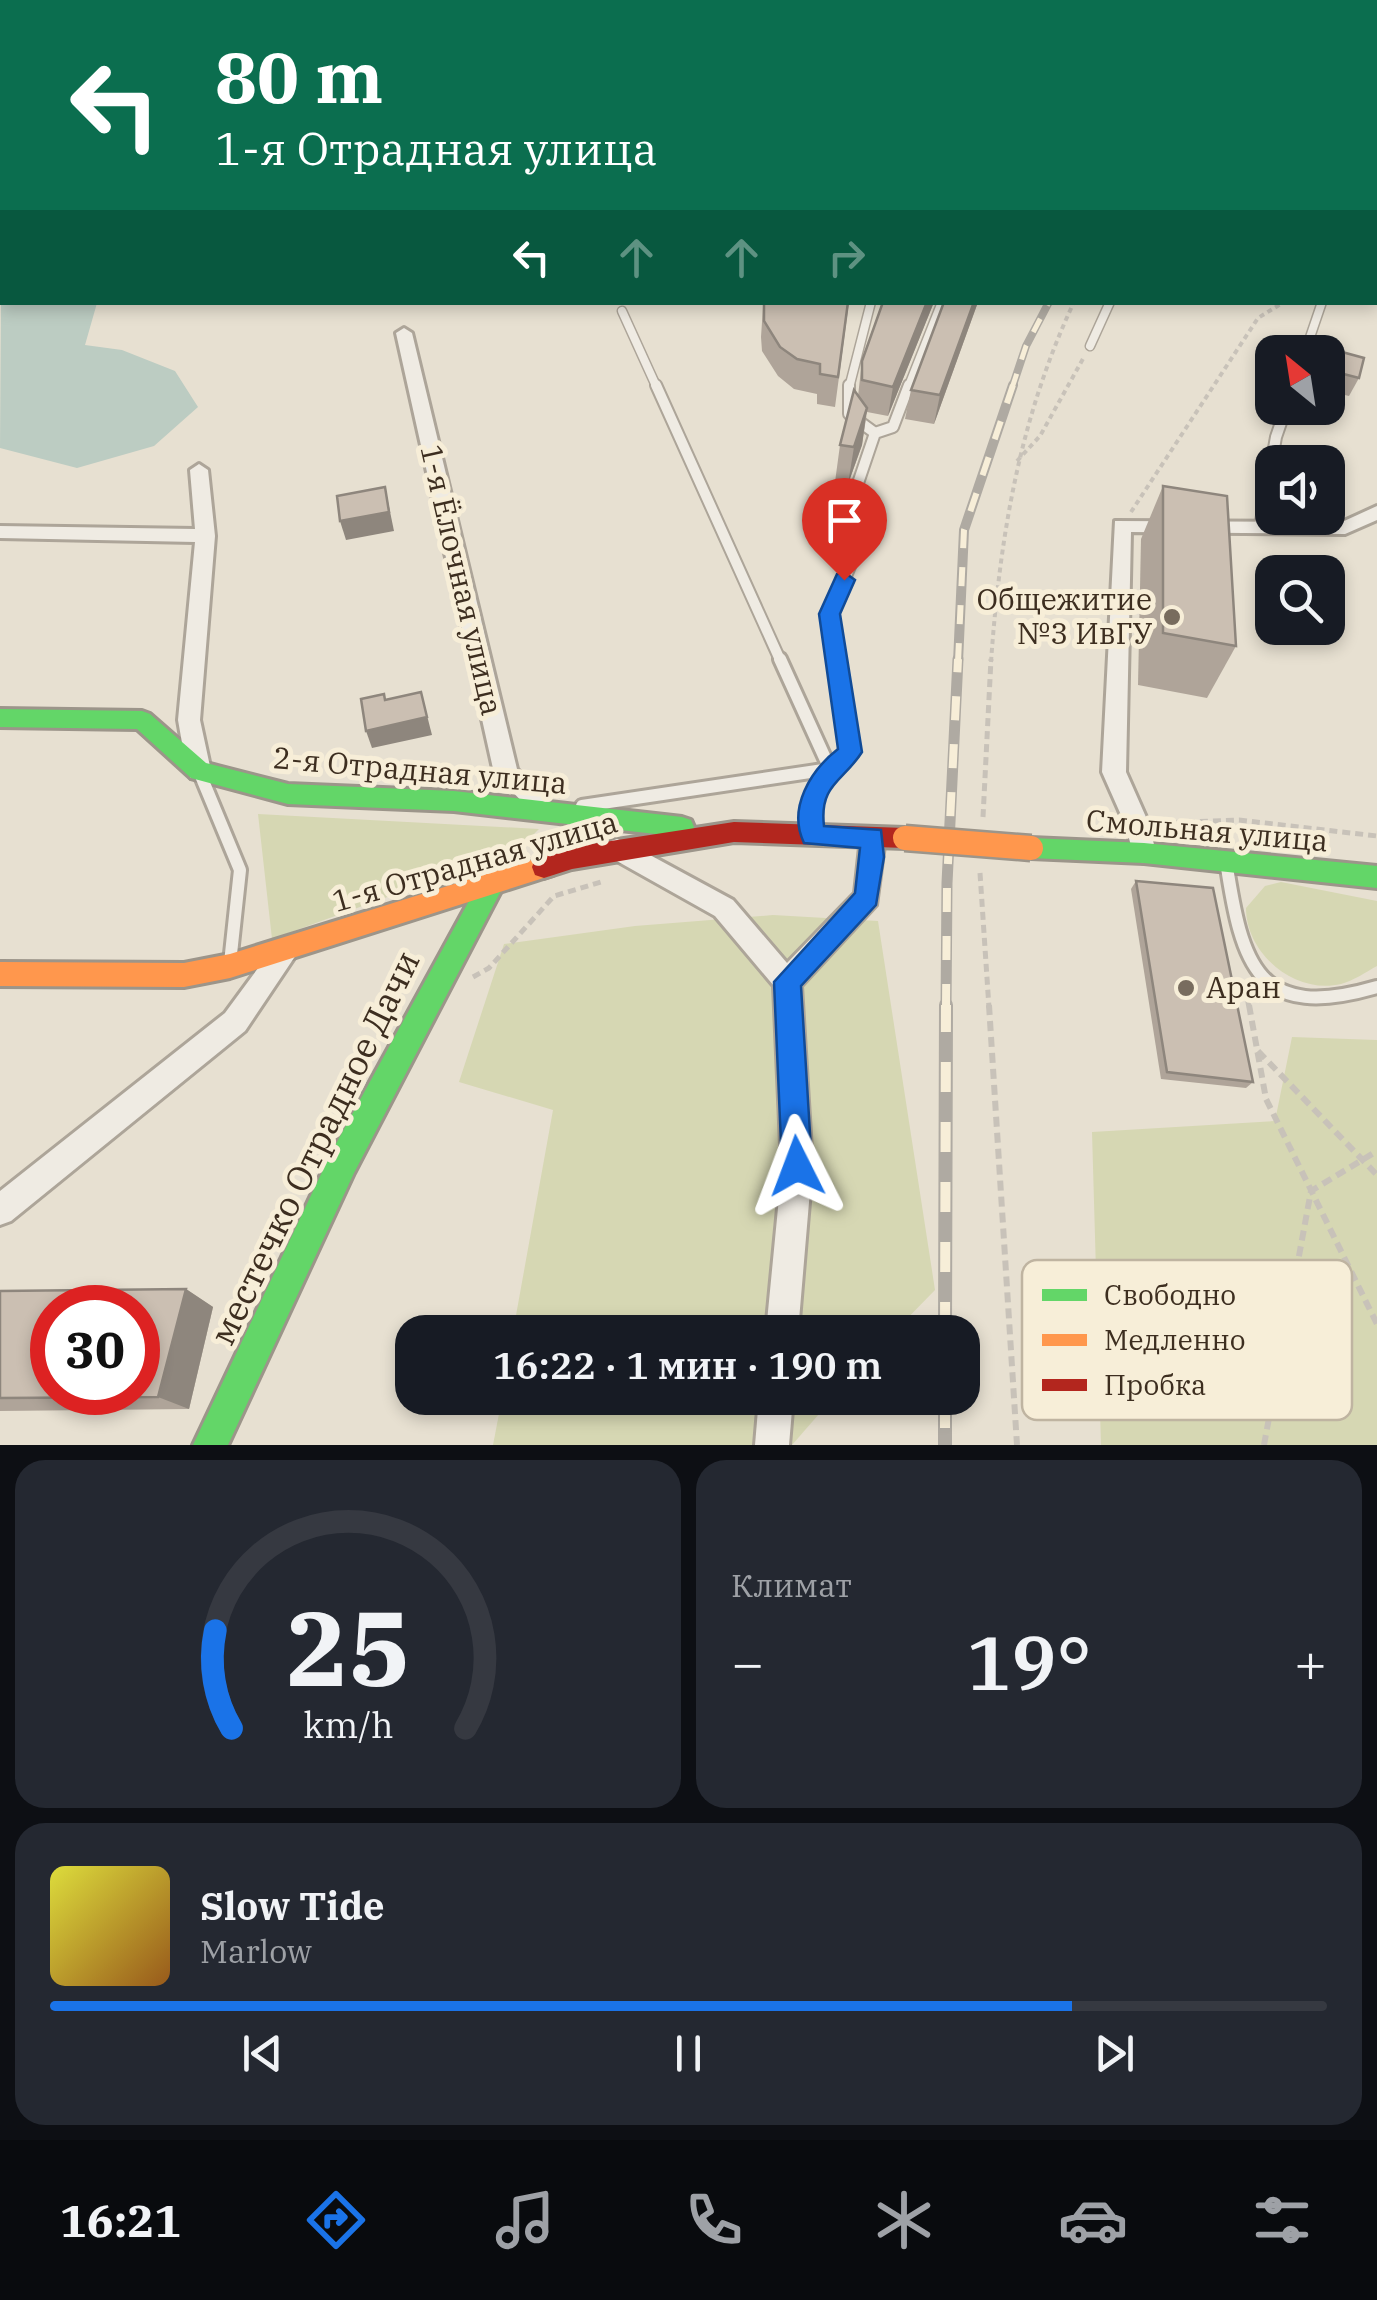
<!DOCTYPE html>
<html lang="ru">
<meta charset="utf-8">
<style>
:root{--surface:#171b24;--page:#242831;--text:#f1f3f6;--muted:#9ea1a6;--line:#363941;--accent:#1a73e8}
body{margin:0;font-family:"IBM Plex Serif",serif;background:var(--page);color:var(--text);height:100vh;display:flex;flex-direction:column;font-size:38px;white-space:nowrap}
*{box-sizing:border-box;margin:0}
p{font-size:32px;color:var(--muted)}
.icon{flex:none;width:55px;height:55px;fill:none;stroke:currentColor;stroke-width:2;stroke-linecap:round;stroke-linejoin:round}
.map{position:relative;height:1445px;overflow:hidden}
.panel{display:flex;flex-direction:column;gap:15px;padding:15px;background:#0d0f14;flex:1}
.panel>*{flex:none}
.banner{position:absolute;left:0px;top:0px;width:1378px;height:305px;box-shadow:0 5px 15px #0003;background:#0b6e4f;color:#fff;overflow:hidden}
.needle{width:65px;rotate:330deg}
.tools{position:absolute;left:1255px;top:335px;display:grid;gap:20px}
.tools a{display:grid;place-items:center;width:90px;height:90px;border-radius:20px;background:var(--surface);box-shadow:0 5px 15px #0003;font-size:50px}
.speed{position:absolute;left:30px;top:1285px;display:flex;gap:20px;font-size:50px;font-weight:700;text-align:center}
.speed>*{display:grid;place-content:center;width:130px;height:130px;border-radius:50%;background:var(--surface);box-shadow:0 5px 15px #0003;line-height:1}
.speed .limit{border:15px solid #d22;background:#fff;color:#111}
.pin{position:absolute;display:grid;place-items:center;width:85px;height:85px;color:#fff;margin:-102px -42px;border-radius:50% 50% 50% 0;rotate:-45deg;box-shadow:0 0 10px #0007}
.pin .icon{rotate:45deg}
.me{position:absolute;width:110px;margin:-55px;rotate:357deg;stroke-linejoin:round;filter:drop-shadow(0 0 8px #0008)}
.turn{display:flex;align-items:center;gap:35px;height:210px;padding:0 50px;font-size:45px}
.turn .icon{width:130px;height:130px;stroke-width:2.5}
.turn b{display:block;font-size:70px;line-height:85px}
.lanes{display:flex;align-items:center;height:95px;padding:0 50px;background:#0003;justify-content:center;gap:50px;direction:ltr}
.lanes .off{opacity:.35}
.big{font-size:75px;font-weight:600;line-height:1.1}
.panel .tile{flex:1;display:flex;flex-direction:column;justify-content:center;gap:15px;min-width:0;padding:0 35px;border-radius:30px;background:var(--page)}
.panel .dial{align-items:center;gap:0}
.dial svg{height:260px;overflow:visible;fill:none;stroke:var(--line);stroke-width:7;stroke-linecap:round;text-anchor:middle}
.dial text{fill:var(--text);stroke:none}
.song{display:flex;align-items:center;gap:30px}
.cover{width:120px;height:120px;border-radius:15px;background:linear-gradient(135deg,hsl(60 70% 55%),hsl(30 70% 35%))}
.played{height:10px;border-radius:5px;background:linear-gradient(90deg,var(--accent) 80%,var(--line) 80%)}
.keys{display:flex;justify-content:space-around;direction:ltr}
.heat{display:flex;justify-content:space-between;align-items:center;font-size:55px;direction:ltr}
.panel .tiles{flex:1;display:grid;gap:15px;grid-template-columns:1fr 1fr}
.tile:last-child{grid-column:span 2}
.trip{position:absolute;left:395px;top:1315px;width:585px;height:100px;border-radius:30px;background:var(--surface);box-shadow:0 5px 15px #0003;font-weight:600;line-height:100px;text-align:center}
.menu{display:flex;height:160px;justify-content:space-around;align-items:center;background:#090b0e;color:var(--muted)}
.menu .icon{width:70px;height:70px}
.menu .on{color:var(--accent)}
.menu b{font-size:45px;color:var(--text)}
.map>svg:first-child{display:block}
</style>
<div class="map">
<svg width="1377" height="1445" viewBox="0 0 1377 1445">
<rect width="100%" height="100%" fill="#e7e0d1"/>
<g fill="#d6d7b3">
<polygon points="258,814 539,829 519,849 272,939"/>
<path d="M 1281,882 L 1377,901 L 1377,966 C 1366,972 1353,981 1341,984 C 1294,995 1246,953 1246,908 L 1265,886 Z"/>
<polygon points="773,915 878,921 935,1290 894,1332 513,1332 553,1110 459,1082 504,944 635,926"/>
<polygon points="1292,1037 1377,1040 1377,1445 1101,1445 1092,1132 1275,1121"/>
<polygon points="502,1398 833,1398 792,1445 493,1445"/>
</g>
<polygon fill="#bcccc2" points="2,134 2,302 97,303 85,345 122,350 175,371 198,407 154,446 77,468 0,448"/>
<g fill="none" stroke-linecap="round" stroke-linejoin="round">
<g stroke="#ada599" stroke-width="9">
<polyline id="lane-far3" points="1072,2 1076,0"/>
</g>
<g stroke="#ada599" stroke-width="11">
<g id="lane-far2">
<polyline points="622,311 657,388"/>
<polyline points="1090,346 1110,302"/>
<polyline points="1305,352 1322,302"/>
<polyline points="849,388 871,302"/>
<polyline points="908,388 942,302"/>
</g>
</g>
<g stroke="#ada599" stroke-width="14">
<g id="lane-far1">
<polyline points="656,385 781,662"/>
<polyline points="849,385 849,414 875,433"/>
<polyline points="1260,527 1276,437 1286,408"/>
<polyline points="837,662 830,614 859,545 854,495 875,433 893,427 909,385"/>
</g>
</g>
<g stroke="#ada599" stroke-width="18">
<g id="lane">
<polyline points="780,659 830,769 809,806 812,832"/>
<polyline points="199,771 240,870 230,963"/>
<polyline points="582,806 830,769 850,752 837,659"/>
<path d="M 1226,861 C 1242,966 1257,1022 1377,987"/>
</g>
</g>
<g stroke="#ada599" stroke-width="6">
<g id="street">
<rect x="1375" y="272" width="2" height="10"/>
<polygon points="404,328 412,333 517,769 558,811 554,818 546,821 538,818 494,773 396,333"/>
<polygon points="199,464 208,470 215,536 200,720 211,771 207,778 191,778 187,771 178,720 195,542 0,538 0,526 195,529 190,470"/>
<polygon points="1377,506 1377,520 1345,534 1131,532 1126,772 1149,824 1156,853 1153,860 1144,863 1135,860 1125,824 1102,772 1115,521 1342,522"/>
<polygon points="873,828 882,831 885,838 876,905 801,986 812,1167 798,1332 766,1332 782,1167 774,986 715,916 608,856 605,849 608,842 617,839 626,842 733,900 787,963 855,893 861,838 864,831"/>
<polygon points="287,937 296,941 300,949 245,1031 11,1221 0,1225 0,1191 225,1013 278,941"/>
<polygon points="759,1398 793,1398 789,1445 755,1445"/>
</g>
</g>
<g stroke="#9c958a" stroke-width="6">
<g id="fast">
<polygon points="0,709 142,711 150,714 206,763 288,784 454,791 682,817 691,820 694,827 691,834 682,837 454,811 288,804 191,778 137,729 0,727"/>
<polygon points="1031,838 1144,843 1377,866 1377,888 1144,863 1031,858 1022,855 1019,848 1022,841"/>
<polygon points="490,876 499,879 503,887 354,1173 228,1445 193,1445 332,1151 481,879"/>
</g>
</g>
<g stroke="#9c958a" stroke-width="6">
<polygon id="slow" points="544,856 553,859 556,867 553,875 230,978 184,987 0,986 0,962 184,963 230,954"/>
</g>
<g stroke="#9c958a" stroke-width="6">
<polygon id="jam" points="734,822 905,828 914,831 917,838 914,845 905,848 734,842 572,869 544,878 535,875 532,867 535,859 572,847"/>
</g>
<g stroke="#c8c2b9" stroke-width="4" stroke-dasharray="5 4" stroke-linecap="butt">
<polyline points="1375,177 1377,172"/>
<polyline points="1017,461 1040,436 1084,357"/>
<polyline points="1131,512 1258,318 1284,302"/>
<path d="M 991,662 C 1000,535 1020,417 1074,302"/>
</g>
<g stroke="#c8c2b9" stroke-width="5" stroke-dasharray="8 5" stroke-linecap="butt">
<polyline points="983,817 991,659"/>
<polyline points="1161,823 1239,820 1377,836"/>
<polyline points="980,873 989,1008"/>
<polyline points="473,977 489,968 554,896 601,882"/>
<polyline points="1245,985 1249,1008"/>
</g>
<g stroke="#c8c2b9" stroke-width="6" stroke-dasharray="10 6" stroke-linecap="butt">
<polyline points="989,1005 1017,1445"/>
<polyline points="1249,1005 1266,1099 1377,1324"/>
<polyline points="1258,1051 1377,1175"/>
<polyline points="1264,1445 1311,1191 1377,1151"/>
</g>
<use href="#lane-far3" stroke="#efebe3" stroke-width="6"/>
<use href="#lane-far2" stroke="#efebe3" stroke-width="8"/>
<use href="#lane-far1" stroke="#efebe3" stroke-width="10"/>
<use href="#lane" stroke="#efebe3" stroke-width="12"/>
<use href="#street" fill="#efebe3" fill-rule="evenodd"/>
<use href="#fast" fill="#63d668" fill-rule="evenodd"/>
<use href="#slow" fill="#ff974d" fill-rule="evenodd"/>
<use href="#jam" fill="#b3261e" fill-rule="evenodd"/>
<g stroke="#afaaa2" stroke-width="6">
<polyline id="rail-far4" points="770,2 775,0"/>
</g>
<g stroke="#afaaa2" stroke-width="8">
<polyline id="rail-far3" points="1012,388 1026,346 1049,302"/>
</g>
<g stroke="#afaaa2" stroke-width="10">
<polyline id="rail-far2" points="958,662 964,530 1013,385"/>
</g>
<g stroke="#afaaa2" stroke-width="11">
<polyline id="rail-far1" points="946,1008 947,883 958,659"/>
</g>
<g stroke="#afaaa2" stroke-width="14">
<g id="rail">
<polyline points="945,1332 946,1005"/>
<polyline points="945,1398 945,1445"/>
</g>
</g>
<use href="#rail-far4" stroke="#f7eed8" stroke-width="4" stroke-dasharray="12" stroke-linecap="butt"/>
<use href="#rail-far3" stroke="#f7eed8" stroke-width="5" stroke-dasharray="15" stroke-linecap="butt"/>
<use href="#rail-far2" stroke="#f7eed8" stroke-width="6" stroke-dasharray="19" stroke-linecap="butt"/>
<use href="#rail-far1" stroke="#f7eed8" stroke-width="8" stroke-dasharray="24" stroke-linecap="butt"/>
<use href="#rail" stroke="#f7eed8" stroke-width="10" stroke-dasharray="30" stroke-linecap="butt"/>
<g stroke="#9c958a" stroke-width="29" stroke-linecap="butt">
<polyline id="slow-bridge" points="905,838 1031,848"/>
</g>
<use href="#slow-bridge" stroke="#ff974d" stroke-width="24"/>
</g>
<g fill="#afa499">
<polygon points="0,0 341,0 342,2 2,2 2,8 0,8"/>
<polygon points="444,0 531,0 528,2 444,2"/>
<polygon points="849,302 835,407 817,404 817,394 794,389 778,376 762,351 761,337 763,307"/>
<polygon points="934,302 888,416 867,412 862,445 848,484 835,482 840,445 858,396 862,361"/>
<polygon points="944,302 978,302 934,424 905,419 911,390"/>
<polygon points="1331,349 1359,378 1349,396 1328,391 1328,356"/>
<polygon points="1163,486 1236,646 1207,698 1138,685 1141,539"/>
<polygon points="1136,881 1253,1082 1246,1088 1161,1079 1131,889"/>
<polygon points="186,1289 213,1307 189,1409 0,1411 0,1291"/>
</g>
<g fill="#8e867d">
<polygon points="503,0 531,0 528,2 500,2"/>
<polygon points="1282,0 1315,0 1311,2 1277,2"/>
<polygon points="927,302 934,302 888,416 893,387"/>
<polygon points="974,302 978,302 934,424 940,395"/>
<polygon points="867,408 862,445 848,484 854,447"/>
<polygon points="385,487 394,531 346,540 340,521"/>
<polygon points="421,692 432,735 372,748 366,731"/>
<polygon points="186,1289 213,1307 189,1409 158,1397"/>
</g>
<g fill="#cbbfb2" stroke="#8e867d" stroke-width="2.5" fill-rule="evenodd">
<polygon points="52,0 339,0 336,2 40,2"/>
<polygon points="942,0 1057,0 1068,2 938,2"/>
<polygon points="1219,0 1282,0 1277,2 1214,2"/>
<polygon points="0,35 2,39 2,95 0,96"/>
<polygon points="764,302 848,302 838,377 820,374 820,364 797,359 780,347 764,321"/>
<polygon points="883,302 927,302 893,387 862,380 862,361"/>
<polygon points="944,302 974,302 940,395 911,390"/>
<polygon points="1331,349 1364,358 1359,378 1328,370 1328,360"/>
<polygon points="854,390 867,408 854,447 840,445"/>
<polygon points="1163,486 1227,496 1236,646 1163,633"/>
<polygon points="385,487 389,512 340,521 337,496"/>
<polygon points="421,692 427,717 366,731 361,699 384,694 385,700"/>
<polygon points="1136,881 1213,888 1253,1082 1167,1072"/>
<path d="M 186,1289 L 158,1397 L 0,1398 L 0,1291 ZM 52,1308 L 138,1308 L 138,1392 L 52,1392 Z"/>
</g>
<path fill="#1a73e8" stroke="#114b97" stroke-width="2.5" d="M 844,572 L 855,580 L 840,614 L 862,752 C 844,781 819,784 824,826 L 881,830 L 884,857 L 876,905 L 801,986 L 812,1166 L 808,1177 L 797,1182 L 786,1177 L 782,1166 L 774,982 L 855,893 L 860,848 L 804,843 C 787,808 811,770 838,749 L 819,614 L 837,574 Z"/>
<g fill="#786c5e" stroke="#f7eed8" stroke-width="4">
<circle cx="1172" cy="617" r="10"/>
<circle cx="1186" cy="988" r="10"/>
</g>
<g text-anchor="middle" stroke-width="10" stroke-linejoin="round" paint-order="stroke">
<g font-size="30" fill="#3d2e20" stroke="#f7eed8">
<text transform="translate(461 580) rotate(77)" y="10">1-я Ёлочная улица</text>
<text transform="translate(420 771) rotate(5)" y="10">2-я Отрадная улица</text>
<text transform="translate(1207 831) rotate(5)" y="10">Смольная улица</text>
<text transform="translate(475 862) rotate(-16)" y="10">1-я Отрадная улица</text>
</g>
<g font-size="30" fill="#3d2e20" stroke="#f7eed8" text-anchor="end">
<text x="1152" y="610">Общежитие<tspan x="1152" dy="34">№3 ИвГУ</tspan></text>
<text x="1206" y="998" text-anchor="start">Аран</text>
</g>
<g font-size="35" fill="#3d2e20" stroke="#f7eed8">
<text transform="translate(315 1148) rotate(-64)" y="12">местечко Отрадное Дачи</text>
</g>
</g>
<rect x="1022" y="1260" width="330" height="160" rx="15" fill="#f7eed8" stroke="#bfb4a1" stroke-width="2.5"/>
<rect x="1042" y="1289" width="45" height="12" fill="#63d668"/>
<rect x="1042" y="1334" width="45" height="12" fill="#ff974d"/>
<rect x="1042" y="1379" width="45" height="12" fill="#b3261e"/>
<g font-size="28" fill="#3d2e20">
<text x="1104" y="1305">Свободно</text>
<text x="1104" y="1350">Медленно</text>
<text x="1104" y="1395">Пробка</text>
</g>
</svg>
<div class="tools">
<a><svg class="needle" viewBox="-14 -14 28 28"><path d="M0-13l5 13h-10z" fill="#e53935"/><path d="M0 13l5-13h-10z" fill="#9ea1a6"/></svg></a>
<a><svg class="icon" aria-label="sound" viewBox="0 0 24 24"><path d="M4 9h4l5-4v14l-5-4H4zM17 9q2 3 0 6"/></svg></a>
<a><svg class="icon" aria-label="search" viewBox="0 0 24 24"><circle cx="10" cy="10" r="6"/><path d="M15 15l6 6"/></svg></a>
</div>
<div class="speed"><div class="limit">30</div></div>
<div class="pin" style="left:844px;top:580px;background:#d93025"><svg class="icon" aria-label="arrive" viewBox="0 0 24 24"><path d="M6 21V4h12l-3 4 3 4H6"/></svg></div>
<svg class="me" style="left:797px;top:1166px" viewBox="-20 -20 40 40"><path d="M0-17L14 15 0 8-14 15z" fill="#1a73e8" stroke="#fff" stroke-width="4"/></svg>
<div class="trip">16:22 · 1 мин · 190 m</div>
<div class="banner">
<div class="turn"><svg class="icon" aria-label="left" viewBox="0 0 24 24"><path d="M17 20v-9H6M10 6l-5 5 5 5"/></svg><div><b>80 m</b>1-я Отрадная улица</div></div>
<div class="lanes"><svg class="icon" aria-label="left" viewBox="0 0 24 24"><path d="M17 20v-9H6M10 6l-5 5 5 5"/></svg><svg class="icon off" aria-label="ahead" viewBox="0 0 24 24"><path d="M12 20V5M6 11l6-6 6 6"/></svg><svg class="icon off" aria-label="ahead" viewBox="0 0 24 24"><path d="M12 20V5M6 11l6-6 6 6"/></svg><svg class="icon off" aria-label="right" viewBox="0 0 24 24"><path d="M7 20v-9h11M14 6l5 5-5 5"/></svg></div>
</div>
</div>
<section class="panel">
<div class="tiles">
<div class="tile dial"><svg viewBox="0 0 100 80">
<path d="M14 69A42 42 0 1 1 86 69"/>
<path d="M14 69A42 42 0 0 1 9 39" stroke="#1a73e8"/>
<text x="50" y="56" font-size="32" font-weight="700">25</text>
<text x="50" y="72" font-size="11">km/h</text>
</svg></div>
<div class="tile"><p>Климат</p>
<div class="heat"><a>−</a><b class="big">19°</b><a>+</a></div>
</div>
<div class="tile">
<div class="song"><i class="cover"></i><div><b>Slow Tide</b><p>Marlow</p></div></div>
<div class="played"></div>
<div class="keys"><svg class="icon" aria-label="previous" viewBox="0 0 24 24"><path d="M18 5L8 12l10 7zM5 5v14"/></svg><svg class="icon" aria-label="pause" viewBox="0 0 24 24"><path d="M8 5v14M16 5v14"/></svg><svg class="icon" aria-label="next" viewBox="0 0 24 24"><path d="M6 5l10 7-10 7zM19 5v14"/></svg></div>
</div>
</div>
</section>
<nav class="menu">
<b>16:21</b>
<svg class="icon on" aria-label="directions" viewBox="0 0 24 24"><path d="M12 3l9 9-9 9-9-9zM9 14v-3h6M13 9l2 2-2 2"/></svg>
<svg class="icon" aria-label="music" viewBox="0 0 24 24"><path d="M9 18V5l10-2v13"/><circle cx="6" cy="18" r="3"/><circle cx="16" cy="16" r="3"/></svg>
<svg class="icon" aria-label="phone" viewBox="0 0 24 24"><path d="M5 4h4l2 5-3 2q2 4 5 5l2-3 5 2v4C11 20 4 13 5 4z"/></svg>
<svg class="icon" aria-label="climate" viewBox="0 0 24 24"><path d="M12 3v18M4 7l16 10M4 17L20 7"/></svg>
<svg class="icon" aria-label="car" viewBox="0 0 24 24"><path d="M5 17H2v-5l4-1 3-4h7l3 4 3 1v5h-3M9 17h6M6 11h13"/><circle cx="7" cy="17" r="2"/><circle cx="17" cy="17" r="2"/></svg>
<svg class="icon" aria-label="filters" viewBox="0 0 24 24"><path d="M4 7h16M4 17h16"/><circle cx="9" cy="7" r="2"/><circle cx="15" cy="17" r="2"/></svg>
</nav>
